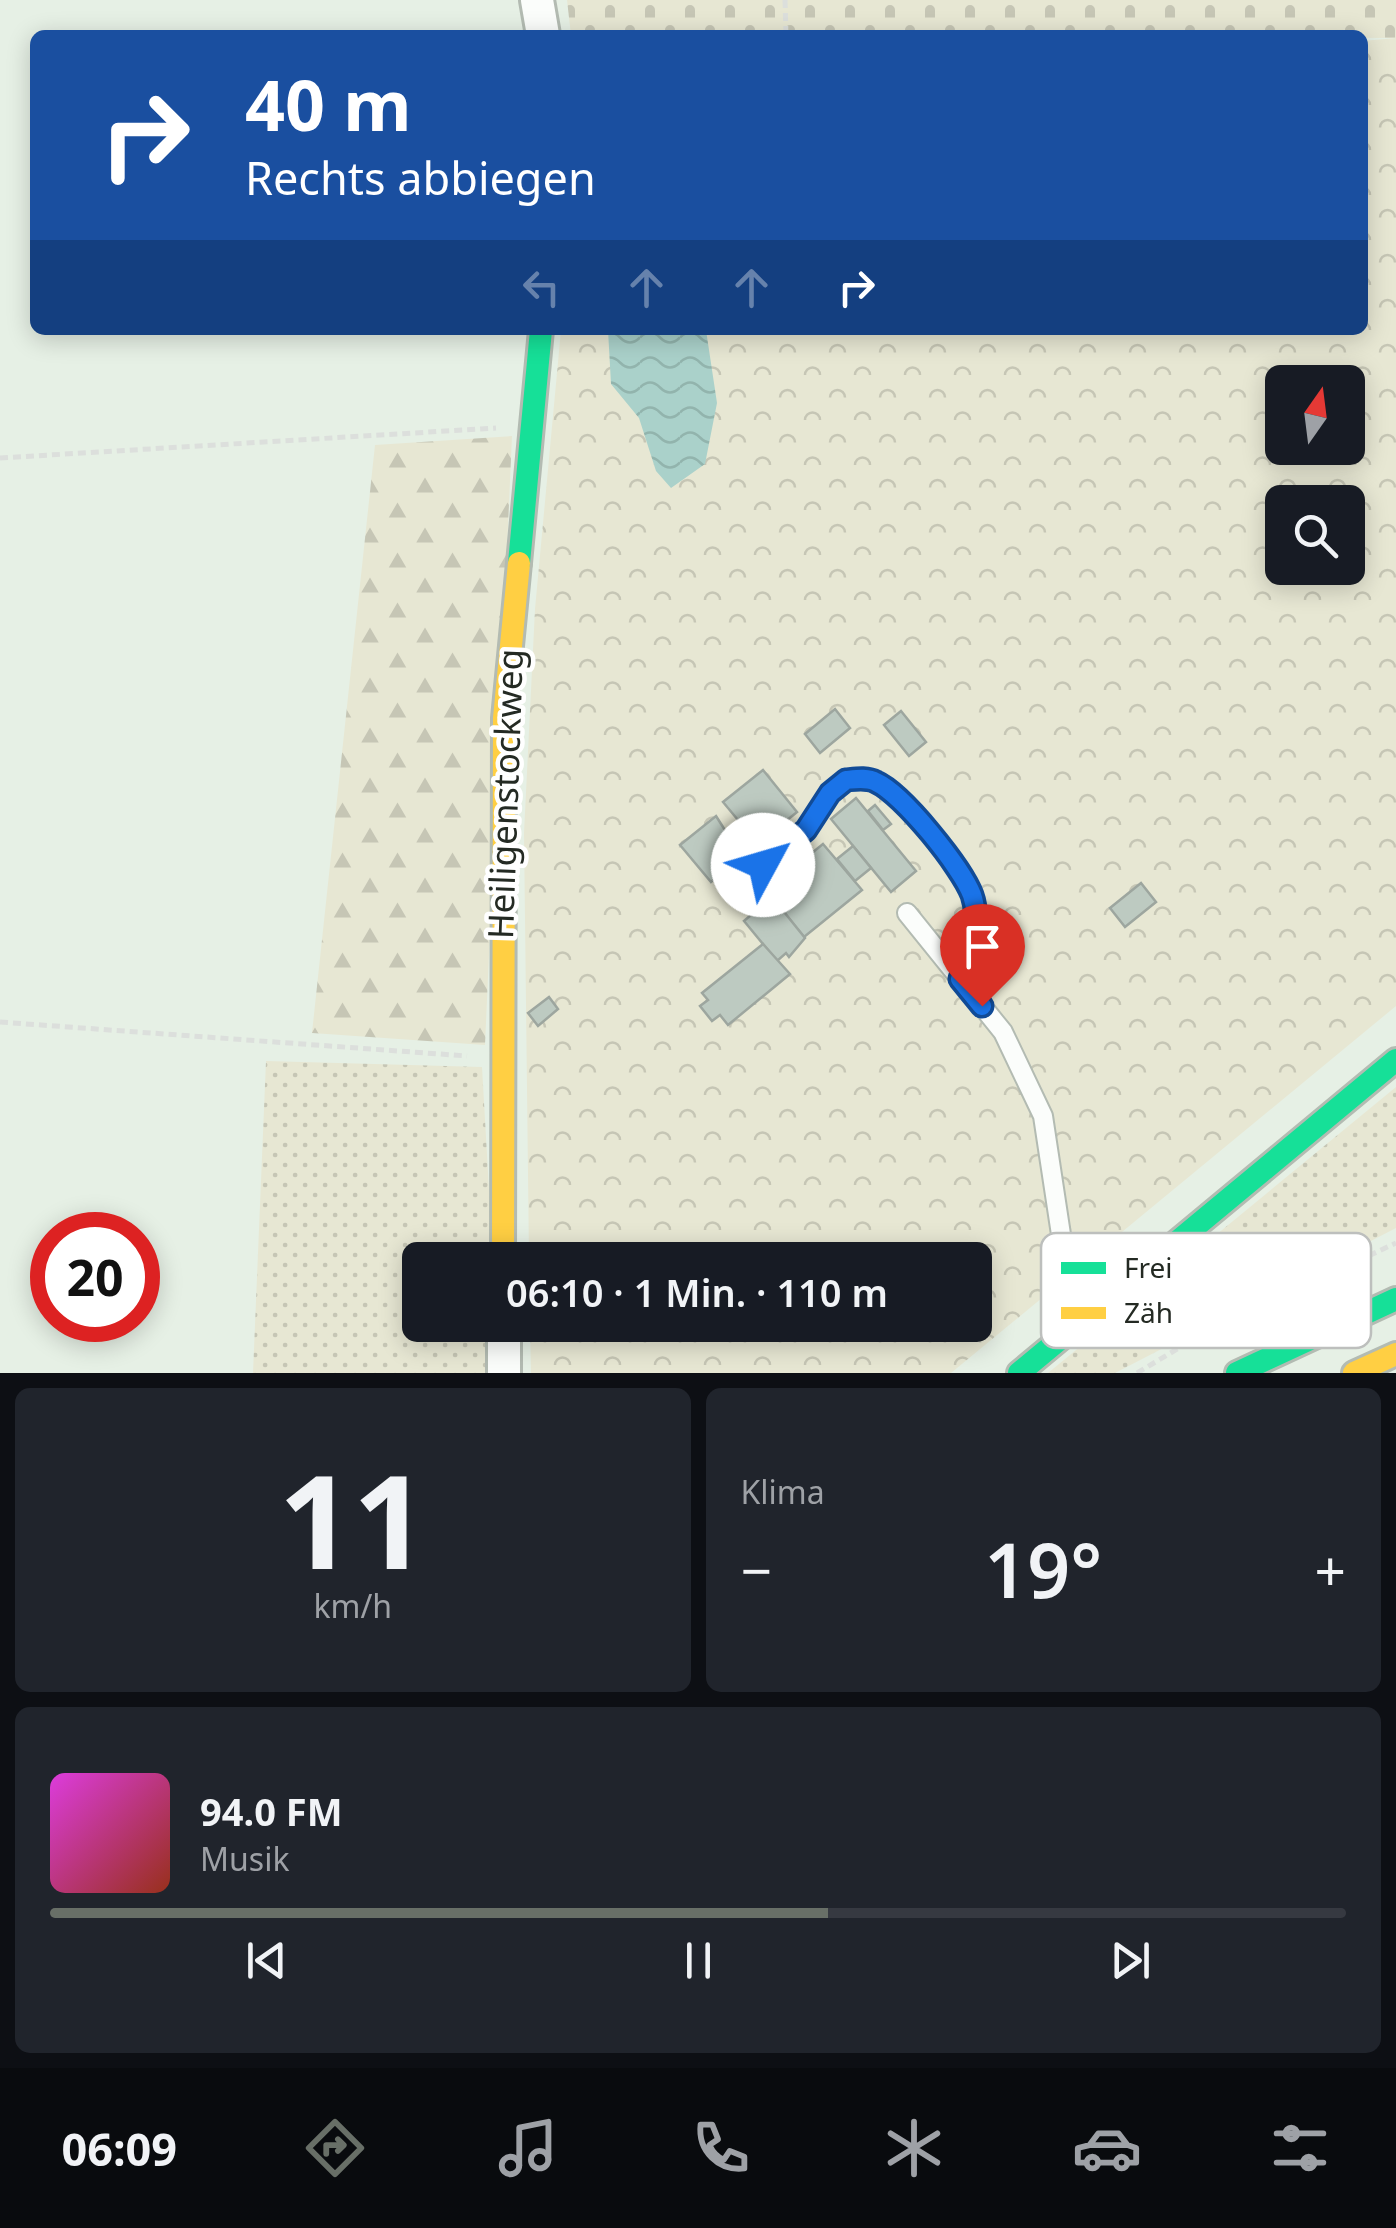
<!DOCTYPE html>
<html lang="de">
<meta charset="utf-8">
<style>
:root{--surface:#171b24;--page:#20242c;--text:#f1f3f6;--muted:#9ea1a6;--line:#363941;--accent:#686f67}
body{margin:0;font-family:"Noto Sans",sans-serif;background:var(--page);color:var(--text);height:100vh;display:flex;flex-direction:column;font-size:38px;white-space:nowrap}
*{box-sizing:border-box;margin:0}
p{font-size:32px;color:var(--muted)}
.icon{flex:none;width:55px;height:55px;fill:none;stroke:currentColor;stroke-width:2;stroke-linecap:round;stroke-linejoin:round}
.map{position:relative;height:1373px;overflow:hidden}
.panel{display:flex;flex-direction:column;gap:15px;padding:15px;background:#0d0f14;flex:1}
.panel>*{flex:none}
.hud{position:absolute;left:30px;top:30px;width:1338px;height:305px;border-radius:15px;box-shadow:0 5px 25px #0003;background:#1a4fa0;color:#fff;overflow:hidden}
.needle{width:65px;rotate:14deg}
.fabs{position:absolute;left:1265px;top:365px;display:grid;gap:20px}
.fabs a{display:grid;place-items:center;width:100px;height:100px;border-radius:15px;background:var(--surface);box-shadow:0 5px 25px #0003;font-size:50px}
.speed{position:absolute;left:30px;top:1212px;display:flex;gap:20px;font-size:50px;font-weight:700;text-align:center}
.speed>*{display:grid;place-content:center;width:130px;height:130px;border-radius:50%;background:var(--surface);box-shadow:0 5px 25px #0003;line-height:1}
.speed .limit{border:15px solid #d22;background:#fff;color:#111}
.pin{position:absolute;display:grid;place-items:center;width:85px;height:85px;color:#fff;margin:-102px -42px;border-radius:50% 50% 50% 0;rotate:-45deg;box-shadow:0 0 10px #0007}
.pin .icon{rotate:45deg}
.me{position:absolute;width:110px;margin:-55px;rotate:51deg;stroke-linejoin:round;filter:drop-shadow(0 0 8px #0008)}
.turn{display:flex;align-items:center;gap:35px;height:210px;padding:0 50px;font-size:45px}
.turn .icon{width:130px;height:130px;stroke-width:2.5}
.turn b{display:block;font-size:70px;line-height:85px}
.lanes{display:flex;align-items:center;height:95px;padding:0 50px;background:#0003;justify-content:center;gap:50px;direction:ltr}
.lanes .off{opacity:.35}
.big{font-size:75px;font-weight:600;line-height:1.1}
.panel .card{flex:1;display:flex;flex-direction:column;justify-content:center;gap:15px;min-width:0;padding:0 35px;border-radius:15px;background:var(--page)}
.panel .dial{align-items:center;gap:0}
.dial b{font-size:130px;line-height:1}
.song{display:flex;align-items:center;gap:30px}
.cover{width:120px;height:120px;border-radius:15px;background:linear-gradient(135deg,hsl(300 70% 55%),hsl(10 70% 35%))}
.played{height:10px;border-radius:5px;background:linear-gradient(90deg,var(--accent) 60%,var(--line) 60%)}
.keys{display:flex;justify-content:space-around;direction:ltr}
.heat{display:flex;justify-content:space-between;align-items:center;font-size:55px;direction:ltr}
.panel .tiles{flex:1;display:grid;gap:15px;grid-template-columns:1fr 1fr}
.card:last-child{grid-column:span 2}
.trip{position:absolute;left:402px;top:1242px;width:590px;height:100px;border-radius:15px;background:var(--surface);box-shadow:0 5px 25px #0003;font-weight:600;line-height:100px;text-align:center}
.tabs{display:flex;height:160px;justify-content:space-around;align-items:center;background:#090b0e;color:var(--muted)}
.tabs .icon{width:70px;height:70px}
.tabs .on{color:var(--accent)}
.tabs b{font-size:45px;color:var(--text)}
.map>svg:first-child{display:block}
</style>
<div class="map">
<svg width="1396" height="1373" viewBox="0 0 1396 1373">
<defs>
<pattern id="grass-dots" width="8" height="8" patternUnits="userSpaceOnUse" patternTransform="scale(2.5)"><rect width="8" height="8" fill="#e7e7d3"/><path d="M2 2h.1M6 6h.1" fill="none" stroke="#c6c6b5" stroke-width="1.8" stroke-linecap="round"/></pattern>
<pattern id="forest-firs" width="22" height="20" patternUnits="userSpaceOnUse" patternTransform="scale(2.5)"><rect width="22" height="20" fill="#e7e7d3"/><path d="M5 1l3.5 6h-7zM16 11l3.5 6h-7z" fill="#c6c6b5"/></pattern>
<pattern id="cemetery-stones" width="16" height="16" patternUnits="userSpaceOnUse" patternTransform="scale(2.5)"><rect width="16" height="16" fill="#e7e7d3"/><path d="M2 7V4a2 2 0 0 1 4 0v3zM10 15v-3a2 2 0 0 1 4 0v3z" fill="#c6c6b5"/></pattern>
<pattern id="park-crowns" width="20" height="18" patternUnits="userSpaceOnUse" patternTransform="scale(2.5)"><rect width="20" height="18" fill="#e7e7d3"/><path d="M2 6a3 3 0 1 1 6 0M12 15a3 3 0 1 1 6 0" fill="none" stroke="#c6c6b5"/></pattern>
<pattern id="water-waves" width="16" height="10" patternUnits="userSpaceOnUse" patternTransform="scale(2.5)"><rect width="16" height="10" fill="#aad1ca"/><path d="M0 5q4-4 8 0t8 0" fill="none" stroke="#92b4ad"/></pattern>
</defs>
<rect width="100%" height="100%" fill="#e6f0e5"/>
<g fill="url(#grass-dots)">
<polygon points="266,1061 482,1067 493,1260 420,1260 420,1325 492,1325 491,1373 253,1373"/>
<polygon points="1396,1087 1396,1228 1115,1373 1048,1373"/>
</g>
<polygon fill="url(#forest-firs)" points="512,436 485,1045 312,1033 375,445"/>
<polygon fill="url(#cemetery-stones)" points="567,0 1396,0 1396,38 571,35"/>
<path fill="url(#park-crowns)" fill-rule="evenodd" d="M 1396,38 L 1396,1006 L 951,1373 L 531,1373 L 530,1325 L 975,1325 L 975,1260 L 529,1260 L 524,833 L 535,609 L 561,330 L 1362,330 L 1363,41 ZM 1282,382 L 1348,382 L 1348,448 L 1282,448 ZM 1282,502 L 1348,502 L 1348,568 L 1282,568 Z"/>
<polygon fill="url(#water-waves)" points="608,330 706,330 717,403 705,464 671,488 656,471 639,418 611,384"/>
<g fill="#bdcac1" stroke="#9da69f" stroke-width="2.5">
<polygon points="835,709 850,728 820,753 805,734"/>
<polygon points="901,711 926,742 909,756 884,725"/>
<polygon points="763,770 797,812 758,844 723,802"/>
<polygon points="856,798 916,871 891,892 831,819"/>
<polygon points="875,805 891,824 883,830 868,811"/>
<polygon points="716,816 742,857 711,882 680,845"/>
<polygon points="823,844 862,890 804,937 766,890"/>
<polygon points="853,846 871,868 855,881 837,859"/>
<polygon points="1141,883 1156,902 1125,927 1110,908"/>
<polygon points="772,897 805,938 789,957 786,953 777,961 744,921"/>
<polygon points="763,944 790,974 728,1025 720,1015 712,1021 700,1006 708,1000 702,993"/>
<polygon points="549,997 558,1009 538,1026 528,1013"/>
</g>
<g fill="none" stroke-linecap="round" stroke-linejoin="round">
<g stroke="#b3bbb2" stroke-width="22">
<g id="lane">
<path d="M 763,865 L 806,830 L 830,793 L 846,781 C 856,779 867,777 877,782 C 903,794 962,868 972,895 C 982,923 968,953 961,979"/>
<polyline points="907,913 1003,1032 1043,1116 1067,1274 1091,1312"/>
</g>
</g>
<g stroke="#b3bbb2" stroke-width="38">
<g id="street">
<polyline points="537,0 543,35"/>
<polyline points="504,1325 504,1373"/>
</g>
</g>
<g stroke="#b3bbb2" stroke-width="28">
<g id="fast">
<polyline points="519,563 541,330"/>
<polyline points="1019,1373 1396,1060"/>
<polyline points="1237,1373 1396,1299"/>
</g>
</g>
<g stroke="#b3bbb2" stroke-width="28">
<g id="slow">
<polyline points="503,1260 504,718 519,563"/>
<polyline points="1354,1373 1396,1354"/>
</g>
</g>
<g stroke="#dcdfdc" stroke-width="5" stroke-dasharray="8 5" stroke-linecap="butt">
<polyline points="785,0 786,35"/>
<polyline points="0,458 496,428"/>
<polyline points="0,1022 467,1056"/>
<polyline points="1137,1373 1204,1333 1396,1243"/>
</g>
<use href="#lane" stroke="#fbfdfb" stroke-width="18"/>
<use href="#street" stroke="#fbfdfb" stroke-width="32"/>
<use href="#fast" stroke="#16e098" stroke-width="22"/>
<use href="#slow" stroke="#ffcf43" stroke-width="22"/>
</g>
<g fill="none" stroke-linecap="round" stroke-linejoin="round">
<g stroke="#114b97" stroke-width="25">
<path id="route" d="M 763,865 L 806,830 L 830,793 L 846,780 C 856,779 867,777 876,782 C 903,794 962,868 972,895 C 982,923 968,953 960,979 L 982,1006"/>
</g>
<use href="#route" stroke="#1a73e8" stroke-width="18"/>
</g>
<g text-anchor="middle" stroke-width="9" stroke-linejoin="round" paint-order="stroke">
<g font-size="35" fill="#242a23" stroke="#fff">
<text transform="translate(506 794) rotate(-88)" y="12">Heiligenstockweg</text>
</g>
</g>
<rect x="1041" y="1233" width="330" height="115" rx="15" fill="#fff" stroke="#bdbfbd" stroke-width="2.5"/>
<rect x="1061" y="1262" width="45" height="12" fill="#16e098"/>
<rect x="1061" y="1307" width="45" height="12" fill="#ffcf43"/>
<g font-size="28" fill="#242a23">
<text x="1124" y="1278">Frei</text>
<text x="1124" y="1323">Zäh</text>
</g>
</svg>
<div class="fabs">
<a><svg class="needle" viewBox="-14 -14 28 28"><path d="M0-13l5 13h-10z" fill="#e53935"/><path d="M0 13l5-13h-10z" fill="#9ea1a6"/></svg></a>
<a><svg class="icon" aria-label="search" viewBox="0 0 24 24"><circle cx="10" cy="10" r="6"/><path d="M15 15l6 6"/></svg></a>
</div>
<div class="speed"><div class="limit">20</div></div>
<div class="pin" style="left:982px;top:1006px;background:#d93025"><svg class="icon" aria-label="arrive" viewBox="0 0 24 24"><path d="M6 21V4h12l-3 4 3 4H6"/></svg></div>
<svg class="me" style="left:763px;top:865px" viewBox="-20 -20 40 40"><circle r="19" fill="#fff"/><path d="M0-13L10 11 0 6-10 11z" fill="#1a73e8"/></svg>
<div class="trip">06:10 · 1 Min. · 110 m</div>
<div class="hud">
<div class="turn"><svg class="icon" aria-label="right" viewBox="0 0 24 24"><path d="M7 20v-9h11M14 6l5 5-5 5"/></svg><div><b>40 m</b>Rechts abbiegen</div></div>
<div class="lanes"><svg class="icon off" aria-label="left" viewBox="0 0 24 24"><path d="M17 20v-9H6M10 6l-5 5 5 5"/></svg><svg class="icon off" aria-label="ahead" viewBox="0 0 24 24"><path d="M12 20V5M6 11l6-6 6 6"/></svg><svg class="icon off" aria-label="ahead" viewBox="0 0 24 24"><path d="M12 20V5M6 11l6-6 6 6"/></svg><svg class="icon" aria-label="right" viewBox="0 0 24 24"><path d="M7 20v-9h11M14 6l5 5-5 5"/></svg></div>
</div>
</div>
<section class="panel">
<div class="tiles">
<div class="card dial"><b>11</b><p>km/h</p></div>
<div class="card"><p>Klima</p>
<div class="heat"><a>−</a><b class="big">19°</b><a>+</a></div>
</div>
<div class="card">
<div class="song"><i class="cover"></i><div><b>94.0 FM</b><p>Musik</p></div></div>
<div class="played"></div>
<div class="keys"><svg class="icon" aria-label="previous" viewBox="0 0 24 24"><path d="M18 5L8 12l10 7zM5 5v14"/></svg><svg class="icon" aria-label="pause" viewBox="0 0 24 24"><path d="M8 5v14M16 5v14"/></svg><svg class="icon" aria-label="next" viewBox="0 0 24 24"><path d="M6 5l10 7-10 7zM19 5v14"/></svg></div>
</div>
</div>
</section>
<nav class="tabs">
<b>06:09</b>
<svg class="icon on" aria-label="directions" viewBox="0 0 24 24"><path d="M12 3l9 9-9 9-9-9zM9 14v-3h6M13 9l2 2-2 2"/></svg>
<svg class="icon" aria-label="music" viewBox="0 0 24 24"><path d="M9 18V5l10-2v13"/><circle cx="6" cy="18" r="3"/><circle cx="16" cy="16" r="3"/></svg>
<svg class="icon" aria-label="phone" viewBox="0 0 24 24"><path d="M5 4h4l2 5-3 2q2 4 5 5l2-3 5 2v4C11 20 4 13 5 4z"/></svg>
<svg class="icon" aria-label="climate" viewBox="0 0 24 24"><path d="M12 3v18M4 7l16 10M4 17L20 7"/></svg>
<svg class="icon" aria-label="car" viewBox="0 0 24 24"><path d="M5 17H2v-5l4-1 3-4h7l3 4 3 1v5h-3M9 17h6M6 11h13"/><circle cx="7" cy="17" r="2"/><circle cx="17" cy="17" r="2"/></svg>
<svg class="icon" aria-label="filters" viewBox="0 0 24 24"><path d="M4 7h16M4 17h16"/><circle cx="9" cy="7" r="2"/><circle cx="15" cy="17" r="2"/></svg>
</nav>
